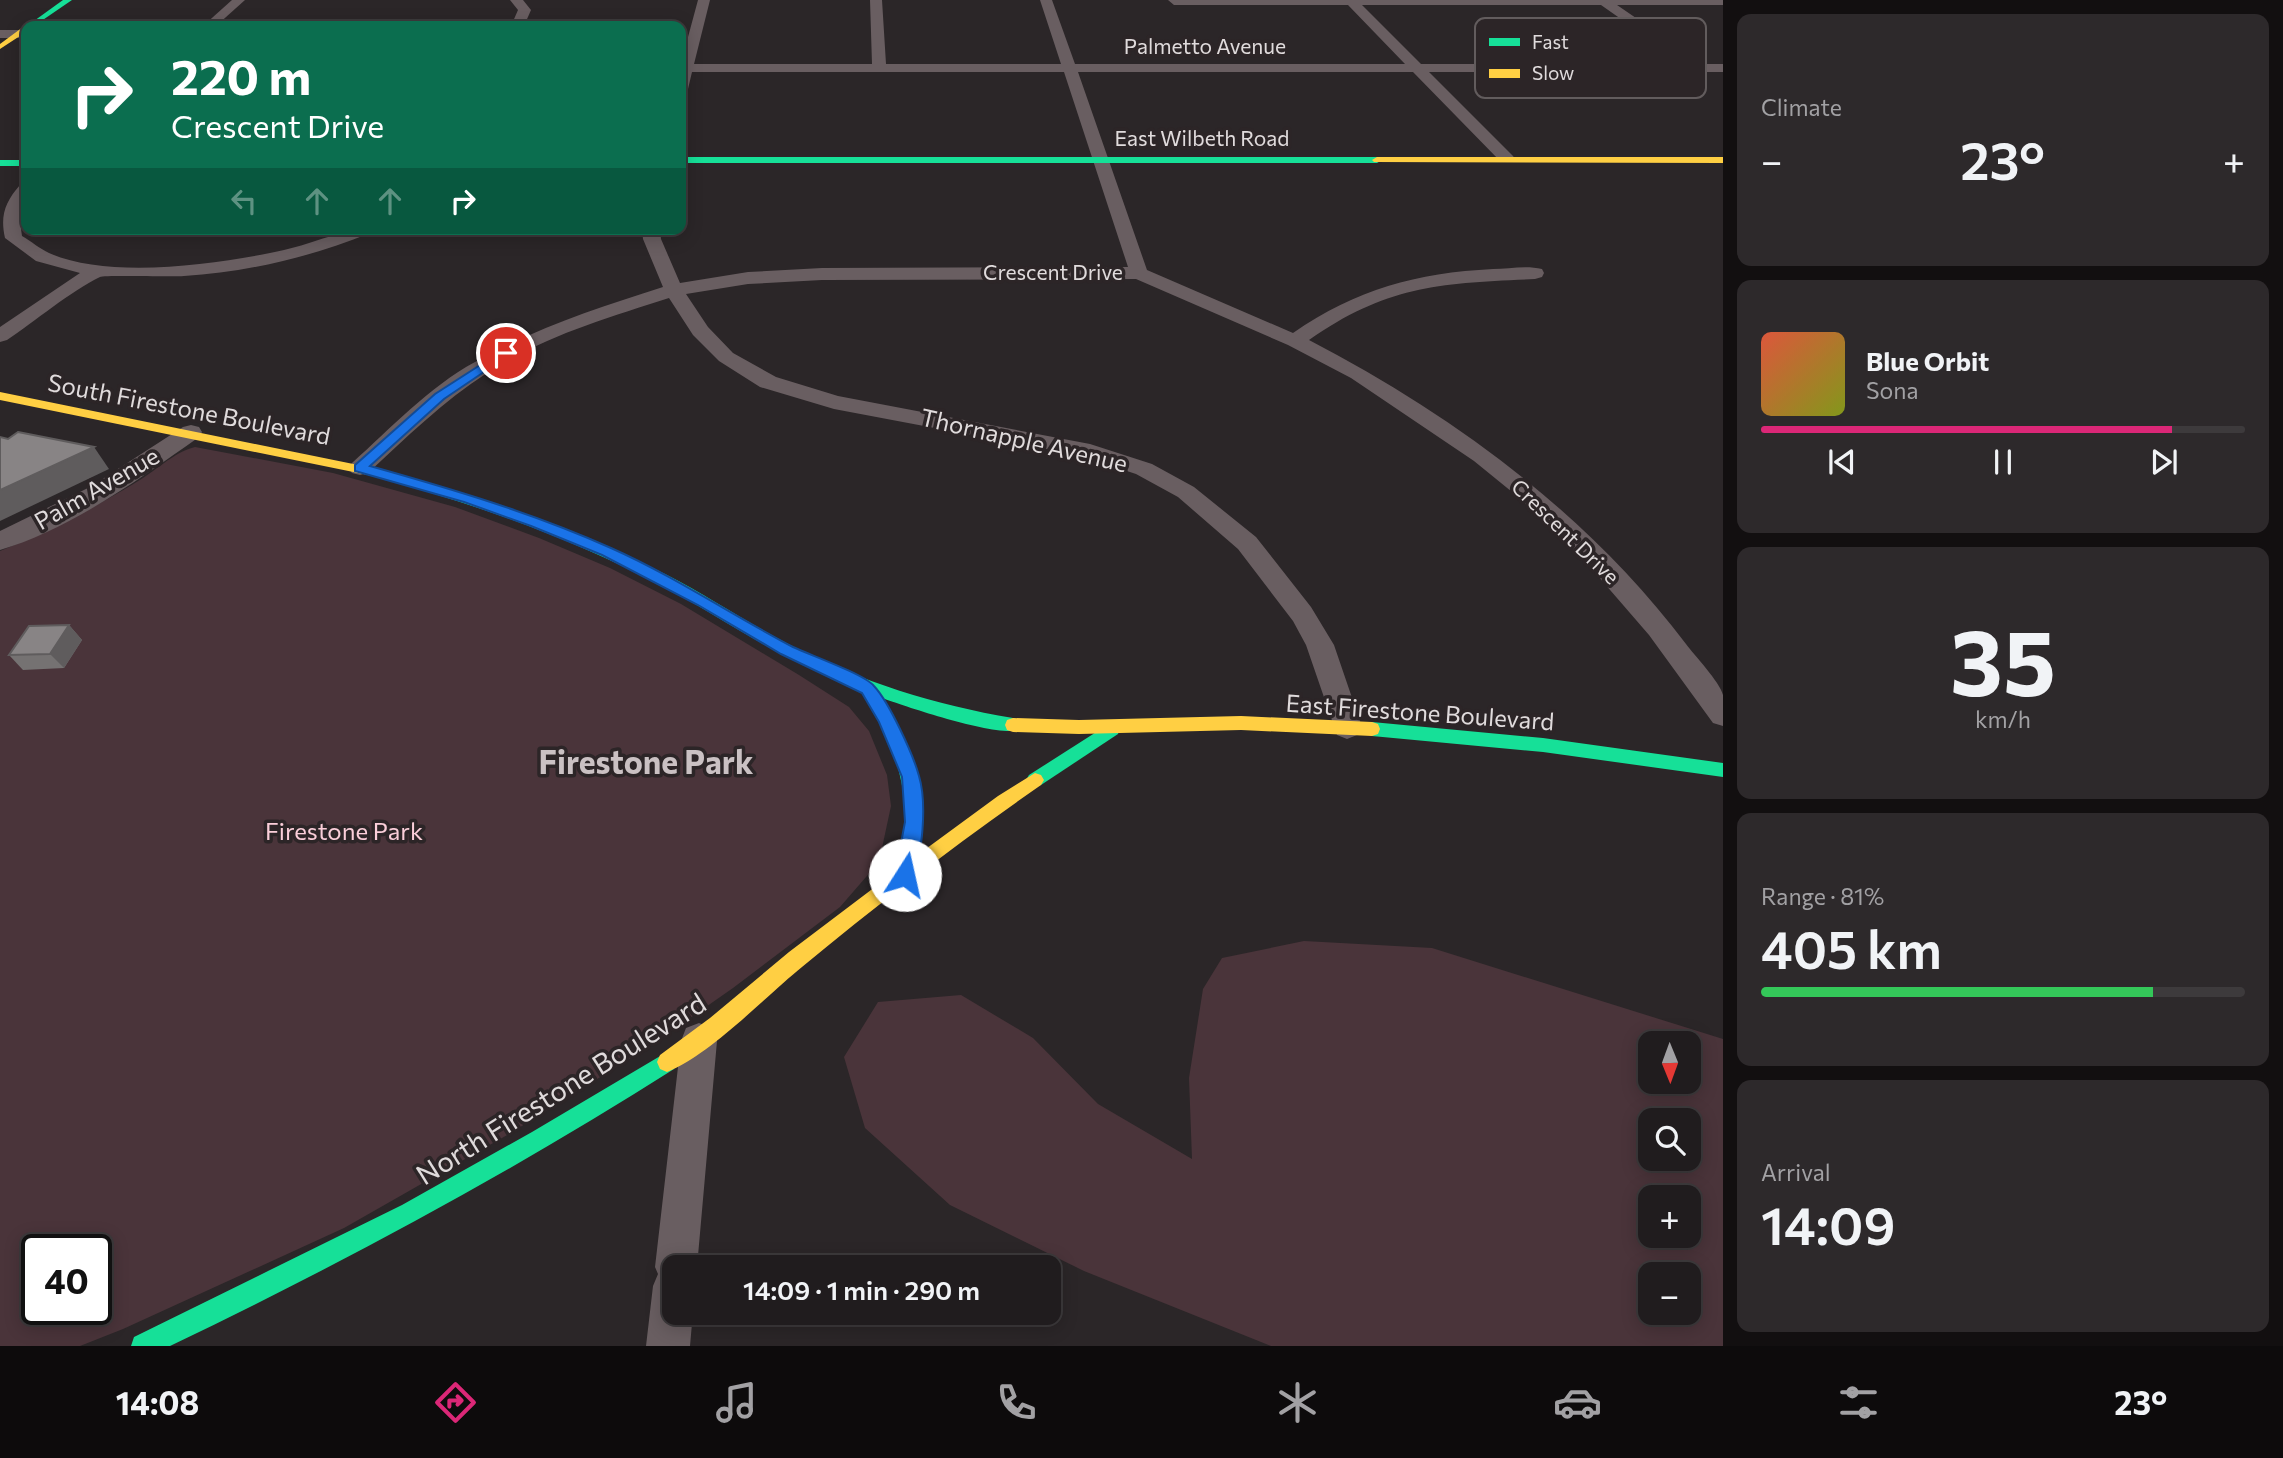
<!DOCTYPE html>
<meta charset="utf-8">
<style>
:root{--surface:#201c1e;--page:#2d292b;--text:#f1f3f6;--muted:#a2a1a4;--line:#3d3a3c;--accent:#db2777}
body{margin:0;font-family:Commissioner,sans-serif;background:var(--page);color:var(--text);height:100vh;display:flex;flex-direction:column;font-size:26px;white-space:nowrap}
*{box-sizing:border-box;margin:0}
p{font-size:23px;color:var(--muted)}
.icon{flex:none;width:38px;height:38px;fill:none;stroke:currentColor;stroke-width:2;stroke-linecap:round;stroke-linejoin:round}
.map{position:relative;flex:1;overflow:hidden}
.sheet{display:flex;flex-direction:column;gap:14px;padding:14px;background:#120f10;width:560px}
.sheet>*{flex:none}
.banner{position:absolute;left:21px;top:21px;width:665px;height:214px;border-radius:14px;box-shadow:0 4px 18px #0003,0 0 0 2px var(--line);background:#0b6e4f;color:#fff;overflow:hidden}
.needle{width:46px;rotate:179deg}
.buttons{position:absolute;left:1638px;top:1031px;display:grid;gap:14px}
.buttons a{display:grid;place-items:center;width:63px;height:63px;border-radius:14px;background:var(--surface);box-shadow:0 4px 18px #0003,0 0 0 2px var(--line);font-size:35px}
.speed{position:absolute;left:21px;top:1234px;display:flex;gap:14px;font-size:35px;font-weight:700;text-align:center}
.speed>*{display:grid;place-content:center;width:91px;height:91px;border-radius:50%;background:var(--surface);box-shadow:0 4px 18px #0003,0 0 0 2px var(--line);line-height:1}
.speed .limit{border:4px solid #111;border-radius:10px;background:#fff;color:#111}
.pin{position:absolute;display:grid;place-items:center;width:60px;height:60px;color:#fff;margin:-30px;border:4px solid #fff;border-radius:50%;box-shadow:0 2px 7px #0007}
.me{position:absolute;width:77px;margin:-38px;rotate:10deg;stroke-linejoin:round;filter:drop-shadow(0 0 5px #0008)}
.turn{display:flex;align-items:center;gap:24px;height:147px;padding:0 35px;font-size:32px}
.turn .icon{width:91px;height:91px;stroke-width:2.5}
.turn b{display:block;font-size:49px;line-height:60px}
.lanes{display:flex;align-items:center;height:66px;padding:0 35px;background:#0003;justify-content:center;gap:35px;direction:ltr}
.lanes .off{opacity:.35}
.big{font-size:52px;font-weight:600;line-height:1.1}
.sheet .tile{flex:1;display:flex;flex-direction:column;justify-content:center;gap:10px;min-width:0;padding:0 24px;border-radius:14px;background:var(--page)}
.sheet .dial{align-items:center;gap:0}
.dial b{font-size:91px;line-height:1}
.song{display:flex;align-items:center;gap:21px}
.cover{width:84px;height:84px;border-radius:10px;background:linear-gradient(135deg,hsl(10 70% 55%),hsl(70 70% 35%))}
.played{height:7px;border-radius:4px;background:linear-gradient(90deg,var(--accent) 85%,var(--line) 85%)}
.keys{display:flex;justify-content:space-around;direction:ltr}
.heat{display:flex;justify-content:space-between;align-items:center;font-size:38px;direction:ltr}
.charge{height:10px;border-radius:5px;background:linear-gradient(90deg,#34c759 81%,var(--line) 0)}
.trip{position:absolute;left:662px;top:1255px;width:399px;height:70px;border-radius:14px;background:var(--surface);box-shadow:0 4px 18px #0003,0 0 0 2px var(--line);font-weight:600;line-height:70px;text-align:center}
.tabs{display:flex;height:112px;justify-content:space-around;align-items:center;background:#0d0b0c;color:var(--muted)}
.tabs .icon{width:49px;height:49px}
.tabs .current{color:var(--accent)}
.tabs b{font-size:32px;color:var(--text)}
main{display:flex;flex:1;min-height:0}
.map>svg:first-child{display:block}
</style>
<main>
<div class="map">
<svg width="1723" height="1346" viewBox="0 0 1723 1346">
<rect width="100%" height="100%" fill="#2b2628"/>
<g fill="#4a343a" fill-rule="evenodd">
<path d="M 195,447 L 333,473 L 455,507 L 539,538 L 610,568 L 681,604 L 799,675 L 849,707 L 869,731 L 887,775 L 891,806 L 879,862 L 840,907 L 733,988 L 650,1046 L 509,1134 L 344,1228 L 123,1329 L 80,1346 L 0,1346 L 0,551 C 47,532 92,509 135,483 C 155,472 172,453 195,447 ZM 37,1250 L 96,1250 L 96,1309 L 37,1309 Z"/>
<path d="M 1304,941 L 1432,948 L 1723,1039 L 1723,1346 L 1271,1346 L 1084,1271 L 950,1205 L 865,1128 L 844,1057 L 878,1002 L 961,995 L 1033,1038 L 1098,1104 L 1192,1159 L 1189,1078 L 1203,989 L 1222,958 ZM 1689,1043 L 1689,1082 L 1650,1082 L 1650,1043 ZM 1689,1120 L 1689,1158 L 1650,1158 L 1650,1120 ZM 1689,1197 L 1689,1236 L 1650,1236 L 1650,1197 ZM 1689,1274 L 1689,1312 L 1650,1312 L 1650,1274 Z"/>
</g>
<g fill="none" stroke-linecap="round" stroke-linejoin="round">
<g fill="#695e61" fill-rule="evenodd">
<polygon points="232,0 245,0 216,26 203,26"/>
<polygon points="510,0 523,0 531,10 524,26 511,26 518,10"/>
<path d="M 698,0 L 710,0 L 694,64 L 872,64 L 870,0 L 882,0 L 886,64 L 1061,64 L 1040,0 L 1052,0 L 1075,64 L 1405,64 L 1348,5 L 1174,5 L 1168,0 L 1723,0 L 1723,5 L 1617,5 L 1703,64 L 1723,64 L 1723,72 L 1429,72 L 1513,156 L 1515,159 L 1513,162 L 1501,162 L 1413,72 L 1078,72 L 1147,270 L 1293,333 C 1357,289 1416,273 1493,269 C 1508,269 1526,265 1542,269 L 1544,273 L 1542,277 L 1535,279 C 1442,283 1387,285 1309,340 C 1453,415 1587,513 1686,644 C 1694,655 1720,682 1723,695 C 1723,704 1723,717 1723,726 L 1713,723 L 1649,635 L 1585,561 L 1517,496 L 1474,461 L 1351,378 L 1288,345 L 1136,279 L 822,280 L 748,284 L 686,294 L 708,327 L 733,353 L 776,377 L 838,396 L 1090,444 L 1152,464 L 1194,487 L 1256,537 L 1311,607 L 1334,645 L 1362,727 L 1357,735 L 1347,739 L 1337,735 L 1306,645 L 1293,621 L 1238,549 L 1178,497 L 1136,474 L 1078,455 L 834,409 L 760,387 L 719,361 L 693,335 L 669,298 C 607,318 542,337 487,373 C 443,401 406,438 368,473 L 360,475 L 352,473 L 348,468 L 352,463 C 391,428 429,387 475,362 C 536,328 597,308 663,287 L 643,239 L 642,229 L 660,229 L 661,239 L 680,283 L 748,272 L 822,268 L 1128,267 L 1064,72 L 692,72 L 688,89 L 681,93 L 681,63 ZM 1362,5 L 1601,5 L 1685,64 L 1421,64 Z"/>
<rect x="0" y="30" width="26" height="8"/>
<path d="M 26,184 C 27,202 18,216 22,236 C 31,241 40,249 49,253 C 109,280 222,264 284,250 C 316,243 340,229 373,229 L 370,233 C 311,257 248,272 184,276 C 171,277 104,275 100,277 C 71,291 34,322 7,340 L 0,342 L 0,327 L 80,273 L 36,261 L 5,238 C 0,216 5,202 20,185 Z"/>
<path d="M 191,425 L 199,427 L 202,432 L 199,437 C 141,478 69,530 0,550 L 0,531 L 90,487 L 183,427 Z"/>
<polygon points="699,1023 712,1028 717,1041 697,1267 674,1267 674,1312 693,1312 690,1346 646,1346 653,1286 658,1274 655,1267 681,1041 686,1028"/>
</g>
<g fill="#16e098" fill-rule="evenodd">
<polygon points="63,0 72,0 34,26 27,26"/>
<polygon points="681,157 1377,157 1382,160 1377,163 681,163"/>
<rect x="0" y="160" width="26" height="6"/>
<path d="M 373,468 C 474,494 573,528 667,575 C 710,597 749,624 792,646 C 862,682 935,705 1013,718 L 1019,720 L 1021,725 L 1019,730 C 996,737 907,707 882,698 C 905,738 925,780 923,827 C 922,843 917,859 914,875 L 911,881 L 905,883 L 899,881 L 896,875 C 899,859 904,844 905,828 C 908,785 889,727 863,693 C 858,687 794,661 782,654 C 739,632 700,605 657,583 C 565,536 468,501 368,475 L 366,472 Z"/>
<polygon points="1112,722 1118,724 1120,729 1118,734 1041,785 1035,787 1029,785 1026,780 1029,775"/>
<polygon points="1372,722 1543,738 1723,763 1723,777 1543,752 1372,736 1366,734 1364,729 1366,724"/>
<path d="M 667,1052 L 674,1055 L 677,1062 L 674,1069 C 512,1172 343,1263 170,1346 L 131,1346 L 134,1337 L 402,1205 L 532,1132 Z"/>
</g>
<g fill="#ffcf43" fill-rule="evenodd">
<polygon points="23,27 26,27 26,32 0,49 0,44"/>
<polygon points="1377,157 1723,157 1723,163 1374,162 1372,160"/>
<polygon points="0,392 373,468 380,472 373,476 0,400"/>
<polygon points="1241,716 1372,722 1378,724 1380,729 1378,734 1372,736 1241,730 1079,734 1013,732 1007,730 1005,725 1007,720 1013,718 1079,720"/>
<path d="M 1035,773 L 1041,775 L 1044,780 L 1041,785 C 959,842 879,903 802,967 C 765,997 710,1055 667,1072 L 660,1069 L 657,1062 L 660,1055 L 710,1018 L 789,952 L 908,862 L 998,796 Z"/>
</g>
</g>
<polygon fill="#757272" points="69,625 82,640 64,668 23,670 9,655"/>
<g fill="#5f5c5d">
<polygon points="94,447 109,469 0,521 0,490"/>
<polygon points="69,625 82,640 64,668 50,654"/>
</g>
<g fill="#888485" stroke="#5f5c5d" stroke-width="2">
<polygon points="18,432 94,447 0,490 0,437 8,439"/>
<polygon points="69,625 50,654 9,655 29,626"/>
</g>
<path fill="#1a73e8" stroke="#114b97" stroke-width="2" d="M 502,351 L 512,353 L 444,399 L 370,466 C 452,489 533,513 611,548 C 674,576 732,615 793,647 C 810,655 864,674 874,686 C 889,702 913,754 919,776 C 927,803 923,856 911,881 L 905,883 L 898,881 L 895,875 L 905,822 L 902,777 L 879,722 L 862,693 L 781,654 L 698,605 L 602,555 L 531,526 L 464,502 L 355,471 L 355,465 L 435,394 Z"/>
<g text-anchor="middle" stroke-width="7" stroke-linejoin="round" paint-order="stroke">
<g font-size="21" fill="#e0dbdc" stroke="#2c2527">
<text x="1205" y="54">Palmetto Avenue</text>
<text x="1202" y="146">East Wilbeth Road</text>
<text x="1053" y="280">Crescent Drive</text>
<text transform="translate(1565 532) rotate(44)" y="7">Crescent Drive</text>
</g>
<g font-size="24" fill="#e0dbdc" stroke="#2c2527">
<text transform="translate(189 410) rotate(11)" y="8">South Firestone Boulevard</text>
<text transform="translate(1024 441) rotate(13)" y="8">Thornapple Avenue</text>
<text transform="translate(97 489) rotate(-30)" y="8">Palm Avenue</text>
<text transform="translate(1420 713) rotate(4)" y="8">East Firestone Boulevard</text>
</g>
<g font-size="24" fill="#faced9" stroke="#2c2527">
<text x="344" y="840">Firestone Park</text>
</g>
<g font-size="28" fill="#e0dbdc" stroke="#2c2527">
<text transform="translate(561 1089) rotate(-32)" y="10">North Firestone Boulevard</text>
</g>
<g font-size="32" font-weight="bold" fill="#cac1c3" stroke="#2c2527">
<text x="646" y="774">Firestone Park</text>
</g>
</g>
<rect x="1475" y="18" width="231" height="80" rx="10" fill="#2c2527" stroke="#625c5d" stroke-width="2"/>
<rect x="1489" y="38" width="31" height="8" fill="#16e098"/>
<rect x="1489" y="69" width="31" height="9" fill="#ffcf43"/>
<g font-size="19" fill="#e0dbdc">
<text x="1532" y="49">Fast</text>
<text x="1532" y="80">Slow</text>
</g>
</svg>
<div class="buttons">
<a><svg class="needle" viewBox="-14 -14 28 28"><path d="M0-13l5 13h-10z" fill="#e53935"/><path d="M0 13l5-13h-10z" fill="#a2a1a4"/></svg></a>
<a><svg class="icon" aria-label="search" viewBox="0 0 24 24"><circle cx="10" cy="10" r="6"/><path d="M15 15l6 6"/></svg></a>
<a>+</a>
<a>−</a>
</div>
<div class="speed"><div class="limit">40</div></div>
<div class="pin" style="left:506px;top:353px;background:#d93025"><svg class="icon" aria-label="arrive" viewBox="0 0 24 24"><path d="M6 21V4h12l-3 4 3 4H6"/></svg></div>
<svg class="me" style="left:905px;top:875px" viewBox="-20 -20 40 40"><circle r="19" fill="#fff"/><path d="M0-13L10 11 0 6-10 11z" fill="#1a73e8"/></svg>
<div class="trip">14:09 · 1 min · 290 m</div>
<div class="banner">
<div class="turn"><svg class="icon" aria-label="right" viewBox="0 0 24 24"><path d="M7 20v-9h11M14 6l5 5-5 5"/></svg><div><b>220 m</b>Crescent Drive</div></div>
<div class="lanes"><svg class="icon off" aria-label="left" viewBox="0 0 24 24"><path d="M17 20v-9H6M10 6l-5 5 5 5"/></svg><svg class="icon off" aria-label="ahead" viewBox="0 0 24 24"><path d="M12 20V5M6 11l6-6 6 6"/></svg><svg class="icon off" aria-label="ahead" viewBox="0 0 24 24"><path d="M12 20V5M6 11l6-6 6 6"/></svg><svg class="icon" aria-label="right" viewBox="0 0 24 24"><path d="M7 20v-9h11M14 6l5 5-5 5"/></svg></div>
</div>
</div>
<section class="sheet">
<div class="tile"><p>Climate</p>
<div class="heat"><a>−</a><b class="big">23°</b><a>+</a></div>
</div>
<div class="tile">
<div class="song"><i class="cover"></i><div><b>Blue Orbit</b><p>Sona</p></div></div>
<div class="played"></div>
<div class="keys"><svg class="icon" aria-label="previous" viewBox="0 0 24 24"><path d="M18 5L8 12l10 7zM5 5v14"/></svg><svg class="icon" aria-label="pause" viewBox="0 0 24 24"><path d="M8 5v14M16 5v14"/></svg><svg class="icon" aria-label="next" viewBox="0 0 24 24"><path d="M6 5l10 7-10 7zM19 5v14"/></svg></div>
</div>
<div class="tile dial"><b>35</b><p>km/h</p></div>
<div class="tile"><p>Range · 81%</p><b class="big">405 km</b><div class="charge"></div></div>
<div class="tile"><p>Arrival</p><b class="big">14:09</b></div>
</section>
</main>
<nav class="tabs">
<b>14:08</b>
<svg class="icon current" aria-label="directions" viewBox="0 0 24 24"><path d="M12 3l9 9-9 9-9-9zM9 14v-3h6M13 9l2 2-2 2"/></svg>
<svg class="icon" aria-label="music" viewBox="0 0 24 24"><path d="M9 18V5l10-2v13"/><circle cx="6" cy="18" r="3"/><circle cx="16" cy="16" r="3"/></svg>
<svg class="icon" aria-label="phone" viewBox="0 0 24 24"><path d="M5 4h4l2 5-3 2q2 4 5 5l2-3 5 2v4C11 20 4 13 5 4z"/></svg>
<svg class="icon" aria-label="climate" viewBox="0 0 24 24"><path d="M12 3v18M4 7l16 10M4 17L20 7"/></svg>
<svg class="icon" aria-label="car" viewBox="0 0 24 24"><path d="M5 17H2v-5l4-1 3-4h7l3 4 3 1v5h-3M9 17h6M6 11h13"/><circle cx="7" cy="17" r="2"/><circle cx="17" cy="17" r="2"/></svg>
<svg class="icon" aria-label="filters" viewBox="0 0 24 24"><path d="M4 7h16M4 17h16"/><circle cx="9" cy="7" r="2"/><circle cx="15" cy="17" r="2"/></svg>
<b>23°</b>
</nav>
